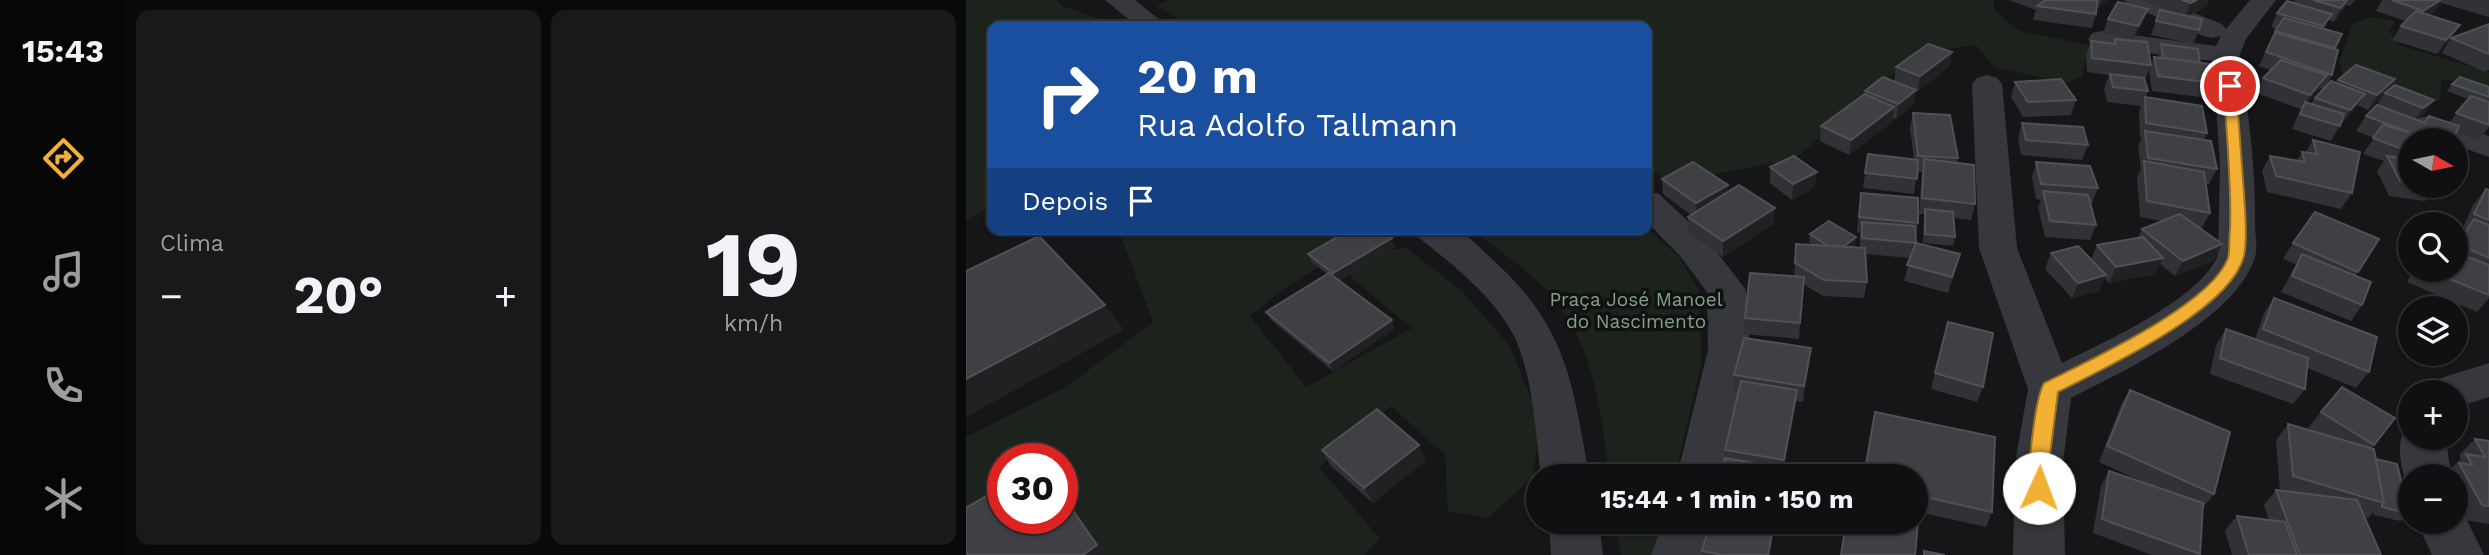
<!DOCTYPE html>
<html lang="pt">
<meta charset="utf-8">
<style>
:root{--surface:#101012;--page:#19191b;--text:#f1f3f6;--muted:#9c9d9f;--line:#303032;--accent:#f2b134}
body{margin:0;font-family:"Work Sans",sans-serif;background:var(--page);color:var(--text);height:100vh;display:flex;flex-direction:column;font-size:26px;white-space:nowrap}
*{box-sizing:border-box;margin:0}
p{font-size:23px;color:var(--muted)}
.icon{flex:none;width:38px;height:38px;fill:none;stroke:currentColor;stroke-width:2;stroke-linecap:round;stroke-linejoin:round}
.map{position:relative;flex:1;overflow:hidden}
.panel{display:flex;flex-direction:column;gap:10px;padding:10px;background:#09090a;width:840px}
.panel>*{flex:none}
.guide{position:absolute;left:21px;top:21px;width:665px;height:214px;border-radius:14px;box-shadow:0 2px 5px #0004,0 0 0 2px var(--line);background:#1a4fa0;color:#fff;overflow:hidden}
.needle{width:46px;rotate:99deg}
.tools{position:absolute;left:1432px;top:128px;display:grid;gap:14px}
.tools a{display:grid;place-items:center;width:70px;height:70px;border-radius:50%;background:var(--surface);box-shadow:0 2px 5px #0004,0 0 0 2px var(--line);font-size:35px}
.speed{position:absolute;left:21px;top:443px;display:flex;gap:14px;font-size:35px;font-weight:700;text-align:center}
.speed>*{display:grid;place-content:center;width:91px;height:91px;border-radius:50%;background:var(--surface);box-shadow:0 2px 5px #0004,0 0 0 2px var(--line);line-height:1}
.speed .limit{border:10px solid #d22;background:#fff;color:#111}
.pin{position:absolute;display:grid;place-items:center;width:60px;height:60px;color:#fff;margin:-30px;border:4px solid #fff;border-radius:50%;box-shadow:0 2px 7px #0007}
.me{position:absolute;width:77px;margin:-38px;rotate:2deg;stroke-linejoin:round;filter:drop-shadow(0 0 5px #0008)}
.turn{display:flex;align-items:center;gap:24px;height:147px;padding:0 35px;font-size:32px}
.turn .icon{width:91px;height:91px;stroke-width:2.5}
.turn b{display:block;font-size:49px;line-height:60px}
.then{display:flex;align-items:center;height:66px;padding:0 35px;background:#0003;gap:14px;font-size:26px}
.big{font-size:52px;font-weight:700;line-height:1.1}
.panel .card{flex:1;display:flex;flex-direction:column;justify-content:center;gap:10px;min-width:0;padding:0 24px;border-radius:14px;background:var(--page)}
.panel .dial{align-items:center;gap:0}
.dial b{font-size:91px;line-height:1}
.heat{display:flex;justify-content:space-between;align-items:center;font-size:38px;direction:ltr}
.panel .tiles{flex:1;display:grid;gap:10px;grid-template-columns:repeat(2,1fr)}
.trip{position:absolute;left:560px;top:464px;width:402px;height:70px;border-radius:35px;background:var(--surface);box-shadow:0 2px 5px #0004,0 0 0 2px var(--line);font-weight:700;line-height:70px;text-align:center}
main{display:flex;flex:1;min-height:0}
.dock{display:flex;flex-direction:column;width:126px;justify-content:space-around;align-items:center;background:#060607;color:var(--muted)}
.dock .icon{width:49px;height:49px}
.dock .current{color:var(--accent)}
.dock b{font-size:32px;color:var(--text)}
.map>svg:first-child{display:block}
</style>
<main>
<nav class="dock">
<b>15:43</b>
<svg class="icon current" aria-label="directions" viewBox="0 0 24 24"><path d="M12 3l9 9-9 9-9-9zM9 14v-3h6M13 9l2 2-2 2"/></svg>
<svg class="icon" aria-label="music" viewBox="0 0 24 24"><path d="M9 18V5l10-2v13"/><circle cx="6" cy="18" r="3"/><circle cx="16" cy="16" r="3"/></svg>
<svg class="icon" aria-label="phone" viewBox="0 0 24 24"><path d="M5 4h4l2 5-3 2q2 4 5 5l2-3 5 2v4C11 20 4 13 5 4z"/></svg>
<svg class="icon" aria-label="climate" viewBox="0 0 24 24"><path d="M12 3v18M4 7l16 10M4 17L20 7"/></svg>
</nav>
<section class="panel">
<div class="tiles">
<div class="card"><p>Clima</p>
<div class="heat"><a>−</a><b class="big">20°</b><a>+</a></div>
</div>
<div class="card dial"><b>19</b><p>km/h</p></div>
</div>
</section>
<div class="map">
<svg width="1523" height="555" viewBox="0 0 1523 555">
<rect width="100%" height="100%" fill="#161618"/>
<g fill="#1c231d" fill-rule="evenodd">
<polygon points="0,0 91,0 96,6 154,26 26,26 26,205 0,221"/>
<polygon points="203,0 1028,0 1029,11 1053,31 1123,45 1116,77 1099,83 1028,67 1010,45 952,53 828,159 702,183 681,166 681,26 222,26 190,5"/>
<polygon points="1406,17 1429,21 1423,31 1433,45 1523,72 1523,93 1493,81 1476,80 1473,101 1453,104 1417,87 1376,73 1373,61 1387,24"/>
<path d="M 681,228 L 713,257 L 734,292 L 735,365 L 709,476 L 643,476 C 636,420 630,359 597,311 C 575,277 536,253 504,229 Z"/>
<path d="M 152,229 L 390,229 L 382,248 L 318,289 L 284,316 L 340,387 L 446,328 L 384,277 L 398,253 L 440,248 L 495,290 L 543,345 L 574,420 L 567,477 L 522,518 L 482,511 L 479,455 L 425,406 L 353,467 L 414,539 L 398,555 L 0,555 L 0,437 L 101,386 L 187,322 ZM 37,458 L 96,458 L 96,518 L 37,518 Z"/>
<polygon points="649,522 698,522 687,555 655,555"/>
</g>
<g fill="none" stroke-linecap="round" stroke-linejoin="round">
<g fill="#37383d" fill-rule="evenodd">
<polygon points="139,0 169,0 201,26 171,26"/>
<path d="M 1158,0 L 1194,0 L 1256,24 L 1260,29 L 1284,0 L 1310,0 L 1280,39 L 1274,54 C 1282,111 1290,168 1289,225 C 1289,235 1292,248 1289,257 C 1270,319 1159,370 1105,398 L 1097,463 L 1099,555 L 1047,555 L 1049,463 L 1062,389 L 1013,248 L 1006,84 L 1011,78 L 1021,75 L 1031,78 L 1036,84 L 1051,248 L 1096,363 C 1137,343 1236,298 1252,255 L 1254,165 L 1247,61 L 1136,47 L 1126,45 L 1122,39 L 1126,33 L 1136,31 L 1250,46 L 1255,36 L 1247,38 L 1238,36 L 1162,5 Z"/>
<path d="M 1464,116 L 1523,136 L 1523,157 L 1489,145 L 1489,140 C 1475,140 1457,138 1448,125 L 1453,118 Z"/>
<polygon points="681,191 693,194 740,238 780,290 784,350 759,476 711,476 742,350 741,292 714,256 681,222"/>
<path d="M 447,229 C 459,229 479,225 490,230 C 503,235 517,251 527,260 C 601,327 607,384 623,476 L 575,476 C 569,431 568,381 549,338 C 529,297 487,265 452,237 Z"/>
<polygon points="1523,363 1523,397 1489,408 1489,392 1463,392 1469,380"/>
<path d="M 1444,423 L 1444,438 L 1480,438 L 1485,476 L 1444,476 L 1444,490 C 1435,472 1427,438 1444,423 Z"/>
<polygon points="1489,504 1494,506 1518,555 1466,555 1451,522 1489,522"/>
<polygon points="583,522 633,522 637,555 585,555"/>
<polygon points="697,522 747,522 737,555 685,555"/>
</g>
</g>
<g fill="#323236" fill-rule="evenodd">
<polygon points="1042,0 1142,0 1132,8 1130,8 1130,14 1126,28 1067,20 1070,10"/>
<polygon points="1176,0 1243,0 1241,6 1222,16 1233,30 1227,44 1185,35 1194,10 1209,13"/>
<path d="M 1329,0 L 1389,0 L 1384,6 L 1380,5 L 1368,22 L 1362,20 L 1358,29 L 1376,34 L 1368,49 L 1366,75 L 1358,89 L 1370,83 L 1372,80 L 1429,79 L 1422,90 L 1468,100 L 1458,114 L 1451,120 L 1459,123 L 1463,116 L 1484,122 L 1502,99 L 1481,91 L 1486,84 L 1523,87 L 1523,127 L 1512,141 L 1490,132 L 1487,140 L 1444,140 L 1444,186 L 1470,186 L 1459,201 L 1423,196 L 1411,171 L 1418,161 L 1397,154 L 1408,138 L 1390,131 L 1400,116 L 1411,105 L 1416,97 L 1402,110 L 1392,105 L 1374,125 L 1365,141 L 1326,129 L 1335,109 L 1290,93 L 1297,78 L 1305,70 L 1293,66 L 1310,29 L 1305,27 L 1311,13 L 1327,3 ZM 1354,88 L 1357,89 L 1349,98 L 1345,104 L 1341,103 Z"/>
<polygon points="1416,0 1523,0 1523,17 1475,3 1469,12 1464,15 1494,25 1485,39 1471,54 1426,40 1435,26 1439,21 1410,11"/>
<polygon points="1142,19 1177,23 1167,40 1137,33"/>
<polygon points="1523,24 1523,70 1519,72 1476,53 1485,38"/>
<polygon points="1149,39 1185,65 1179,80 1182,91 1180,97 1241,133 1238,140 1251,169 1243,184 1240,184 1244,213 1236,228 1233,228 1256,244 1248,260 1209,276 1194,264 1189,274 1143,283 1139,278 1133,291 1106,298 1079,269 1085,253 1125,260 1131,245 1172,238 1176,229 1196,221 1174,217 1171,177 1175,169 1172,146 1176,138 1174,138 1173,112 1175,106 1141,102 1138,89 1143,75 1121,72 1120,55 1125,41 1147,43"/>
<polygon points="1195,44 1234,63 1248,83 1241,98 1186,91 1183,72 1188,57 1193,58 1192,51"/>
<polygon points="986,52 983,67 952,91 950,90 947,105 930,119 927,118 926,122 883,155 854,141 855,126 899,94 899,91 928,81 930,67"/>
<polygon points="1049,82 1110,100 1105,115 1057,117 1045,97"/>
<polygon points="947,113 992,158 991,163 1009,204 1005,220 988,218 989,237 987,246 957,243 958,214 953,214 956,172 951,172 948,194 897,188 902,154 948,159 944,128"/>
<polygon points="1056,123 1122,145 1116,160 1055,155 1052,138"/>
<polygon points="1347,140 1386,193 1375,209 1301,192 1296,171 1304,156 1331,160 1336,152 1339,153"/>
<polygon points="1070,162 1132,188 1126,203 1124,203 1130,225 1124,240 1079,237 1072,207 1075,200 1070,199 1066,177"/>
<polygon points="804,167 849,187 826,200 804,183"/>
<polygon points="696,179 762,192 808,223 757,257 722,232 722,217 725,215 697,194"/>
<polygon points="1520,189 1523,190 1523,298 1511,312 1441,282 1447,270 1489,270 1489,244 1498,231 1496,230 1507,205"/>
<polygon points="895,193 952,223 950,234 950,243 990,270 982,293 938,281 944,258 900,254 901,282 898,298 857,296 837,284 833,339 778,334 779,318 828,277 830,244 847,245 843,242 844,234 889,246 887,247 894,248 894,233 891,232"/>
<polygon points="1413,239 1390,275 1396,305 1385,321 1315,292 1330,264 1317,259 1327,243"/>
<polygon points="429,247 373,281 429,328 367,371 305,320 300,312 361,274 346,262 342,254"/>
<polygon points="1308,298 1403,372 1390,388 1341,368 1339,389 1327,404 1244,374 1250,345 1260,329 1289,339 1298,313"/>
<polygon points="982,322 1017,387 1011,402 965,389"/>
<polygon points="845,348 837,402 830,401 817,472 759,458 759,450 773,392 768,391 768,375"/>
<polygon points="1164,390 1248,494 1236,509 1233,555 1186,555 1127,533 1135,486 1143,471 1183,485 1133,462 1155,405"/>
<polygon points="909,412 1026,512 1020,527 953,512 950,522 950,476 898,476"/>
<polygon points="1355,412 1429,418 1405,448 1410,459 1443,514 1434,521 1408,515 1408,512 1402,518 1398,517 1415,555 1266,555 1259,530 1271,516 1303,520 1298,505 1310,490 1314,491 1310,440 1322,424 1349,432 1342,428"/>
<polygon points="1509,439 1523,441 1523,524 1498,520 1489,503 1489,476 1480,476 1485,471 1484,470 1495,459 1493,455"/>
<polygon points="356,450 460,460 407,503 365,466"/>
<polygon points="744,522 809,522 804,555 737,555 736,551"/>
</g>
<g fill="#212124">
<polygon points="1135,0 1142,0 1132,8"/>
<polygon points="1231,0 1243,0 1241,6 1219,17 1225,3"/>
<polygon points="1381,0 1382,0 1377,9 1368,22 1375,8"/>
<polygon points="1475,0 1477,0 1469,12 1449,25 1457,11"/>
<polygon points="1182,9 1177,23 1167,40 1172,26"/>
<polygon points="1494,25 1485,39 1471,54 1480,40"/>
<polygon points="986,52 983,67 952,91 954,76"/>
<polygon points="1361,75 1352,90 1335,109 1344,95"/>
<polygon points="1429,79 1420,94 1419,93 1416,97 1402,110 1411,95"/>
<polygon points="950,90 947,105 930,119 932,104"/>
<polygon points="1399,94 1390,108 1375,125 1384,110"/>
<polygon points="1468,100 1458,114 1447,123 1457,108"/>
<polygon points="928,107 926,122 883,155 885,140"/>
<polygon points="851,172 849,187 826,200 827,184"/>
<polygon points="762,185 762,201 731,219 730,203"/>
<polygon points="809,208 808,223 757,257 757,241"/>
<polygon points="890,237 889,246 870,260 871,251"/>
<polygon points="426,238 429,247 371,282 367,273"/>
<polygon points="1256,244 1248,260 1209,276 1217,261"/>
<polygon points="994,254 990,270 982,293 986,277"/>
<polygon points="1197,258 1189,274 1143,283 1150,267"/>
<polygon points="1140,275 1133,291 1106,298 1112,283"/>
<polygon points="139,305 158,330 0,417 0,379"/>
<polygon points="426,320 429,328 367,371 363,363"/>
<polygon points="845,348 843,363 837,402 838,386"/>
<polygon points="831,390 829,406 816,476 818,460"/>
<polygon points="453,445 460,460 407,503 398,488"/>
<polygon points="96,488 143,555 117,555 96,495"/>
<polygon points="808,522 809,522 804,555 802,555"/>
</g>
<g fill="#3f3f44" stroke="#4f5156" stroke-width="2">
<polygon points="1079,0 1131,0 1130,14 1071,6"/>
<polygon points="1216,0 1231,0 1225,3"/>
<polygon points="1347,0 1381,0 1375,8"/>
<polygon points="1426,0 1475,0 1457,11"/>
<polygon points="1321,1 1366,14 1357,26 1311,13"/>
<polygon points="1152,2 1182,9 1172,26 1142,19"/>
<polygon points="1194,10 1236,19 1233,30 1190,21"/>
<polygon points="1450,11 1494,25 1480,40 1435,26"/>
<polygon points="1318,18 1376,34 1369,48 1309,31"/>
<polygon points="1523,24 1523,54 1485,38"/>
<polygon points="1309,33 1372,50 1366,75 1300,52"/>
<polygon points="1149,39 1181,42 1185,65 1126,58 1125,41 1149,44"/>
<polygon points="962,44 986,52 954,76 930,67"/>
<polygon points="1195,44 1232,49 1234,63 1197,58"/>
<polygon points="1188,57 1243,64 1248,83 1192,76"/>
<polygon points="1315,60 1361,75 1344,95 1297,78"/>
<polygon points="1390,65 1429,79 1411,95 1372,80"/>
<polygon points="1144,74 1178,78 1182,91 1147,87"/>
<polygon points="917,77 950,90 932,104 899,91"/>
<polygon points="1494,77 1523,87 1523,97 1486,84"/>
<polygon points="1095,79 1110,100 1062,102 1049,82"/>
<polygon points="1365,81 1399,94 1384,110 1349,98"/>
<polygon points="1429,85 1468,100 1457,108 1419,93"/>
<polygon points="899,94 928,107 885,140 855,126"/>
<polygon points="1505,96 1523,102 1523,125 1490,113"/>
<polygon points="1179,97 1236,106 1241,133 1180,123"/>
<polygon points="1339,102 1378,114 1374,126 1334,114"/>
<polygon points="1411,105 1459,123 1463,116 1493,126 1487,140 1471,140 1455,135 1453,137 1461,140 1444,140 1444,152 1407,138 1417,125 1443,132 1400,116"/>
<polygon points="947,113 984,115 992,158 952,156"/>
<polygon points="1056,123 1117,127 1122,145 1060,140"/>
<polygon points="1179,131 1245,141 1251,169 1182,158"/>
<polygon points="1347,140 1394,152 1386,193 1310,176 1304,156 1339,162 1336,152 1351,154"/>
<polygon points="902,154 952,160 951,179 899,173"/>
<polygon points="828,156 851,172 827,184 804,167"/>
<polygon points="1421,156 1444,159 1444,182 1434,181"/>
<polygon points="958,159 1008,165 1009,204 956,198"/>
<polygon points="1178,161 1238,172 1244,213 1181,201"/>
<polygon points="727,162 762,185 730,203 696,179"/>
<polygon points="1070,162 1124,166 1132,188 1075,184"/>
<polygon points="773,185 809,208 757,241 722,217"/>
<polygon points="1520,189 1523,190 1523,220 1508,214"/>
<polygon points="1077,191 1122,195 1130,225 1084,221"/>
<polygon points="895,193 952,198 952,223 893,217"/>
<polygon points="959,209 987,212 989,237 959,234"/>
<polygon points="1349,212 1413,239 1392,272 1327,243"/>
<polygon points="1214,214 1256,244 1217,261 1176,229"/>
<polygon points="1508,219 1523,225 1523,258 1492,244"/>
<polygon points="863,221 890,237 877,247 862,246 844,234"/>
<polygon points="896,222 949,226 950,243 896,238"/>
<polygon points="385,229 413,229 426,238 367,273 342,254"/>
<polygon points="73,236 139,305 0,379 0,271"/>
<polygon points="1177,237 1197,258 1150,267 1131,245"/>
<polygon points="950,243 994,254 986,277 941,265"/>
<polygon points="830,244 899,248 901,282 858,280 829,263"/>
<polygon points="1112,246 1140,275 1112,283 1085,253"/>
<polygon points="1489,252 1523,265 1523,295 1461,270 1489,270"/>
<polygon points="1336,254 1405,282 1396,305 1326,276"/>
<polygon points="363,273 426,320 363,363 300,312"/>
<polygon points="784,273 838,277 834,323 779,318"/>
<polygon points="1308,298 1411,337 1403,372 1297,329"/>
<polygon points="982,322 1027,333 1017,387 969,373"/>
<polygon points="1260,329 1342,358 1339,389 1254,358"/>
<polygon points="778,338 845,348 838,386 768,375"/>
<polygon points="775,381 831,390 818,460 759,450"/>
<polygon points="1376,387 1429,418 1408,445 1355,412"/>
<polygon points="1164,390 1264,432 1248,494 1141,446"/>
<polygon points="411,409 453,445 398,488 356,450"/>
<polygon points="909,412 1029,437 1026,512 950,495 950,476 898,476"/>
<polygon points="1322,424 1408,449 1418,503 1327,476"/>
<polygon points="1509,439 1523,441 1523,506 1516,505 1493,463 1506,465 1500,454 1519,457"/>
<polygon points="759,458 817,468 816,476 754,476"/>
<polygon points="1410,459 1431,464 1443,514 1416,507 1416,504 1418,503"/>
<polygon points="1143,471 1237,503 1234,554 1136,519"/>
<polygon points="37,486 37,518 96,518 96,495 131,545 117,555 2,555 0,552 0,508"/>
<polygon points="1310,490 1391,500 1415,555 1334,555"/>
<polygon points="950,501 954,502 949,555 875,555 880,522 950,522"/>
<polygon points="1271,516 1319,522 1331,555 1283,555"/>
<polygon points="744,522 808,522 802,555 757,555 736,551"/>
<polygon points="958,551 979,555 958,555"/>
</g>
<path fill="#f2b134" stroke="#9d7322" stroke-width="2" d="M 1264,82 L 1270,86 C 1273,122 1275,157 1278,192 C 1279,212 1282,237 1278,256 C 1265,310 1139,368 1092,392 L 1083,463 L 1083,488 L 1081,494 L 1073,497 L 1066,494 C 1059,479 1069,399 1078,383 C 1122,361 1245,305 1262,258 C 1264,250 1263,239 1264,231 C 1266,183 1260,134 1258,86 Z"/>
<g text-anchor="middle" stroke-width="7" stroke-linejoin="round" paint-order="stroke">
<g font-size="19" fill="#7fa381" stroke="#111113">
<text x="670" y="306">Praça José Manoel<tspan x="670" dy="22">do Nascimento</tspan></text>
</g>
</g>
</svg>
<div class="tools">
<a><svg class="needle" viewBox="-14 -14 28 28"><path d="M0-13l5 13h-10z" fill="#e53935"/><path d="M0 13l5-13h-10z" fill="#9c9d9f"/></svg></a>
<a><svg class="icon" aria-label="search" viewBox="0 0 24 24"><circle cx="10" cy="10" r="6"/><path d="M15 15l6 6"/></svg></a>
<a><svg class="icon" aria-label="layers" viewBox="0 0 24 24"><path d="M12 4l9 5-9 5-9-5zM3 14l9 5 9-5"/></svg></a>
<a>+</a>
<a>−</a>
</div>
<div class="speed"><div class="limit">30</div></div>
<div class="pin" style="left:1264px;top:86px;background:#d93025"><svg class="icon" aria-label="arrive" viewBox="0 0 24 24"><path d="M6 21V4h12l-3 4 3 4H6"/></svg></div>
<svg class="me" style="left:1073px;top:488px" viewBox="-20 -20 40 40"><circle r="19" fill="#fff"/><path d="M0-13L10 11 0 6-10 11z" fill="#f2b134"/></svg>
<div class="trip">15:44 · 1 min · 150 m</div>
<div class="guide">
<div class="turn"><svg class="icon" aria-label="right" viewBox="0 0 24 24"><path d="M7 20v-9h11M14 6l5 5-5 5"/></svg><div><b>20 m</b>Rua Adolfo Tallmann</div></div>
<div class="then">Depois<svg class="icon" aria-label="arrive" viewBox="0 0 24 24"><path d="M6 21V4h12l-3 4 3 4H6"/></svg></div>
</div>
</div>
</main>
